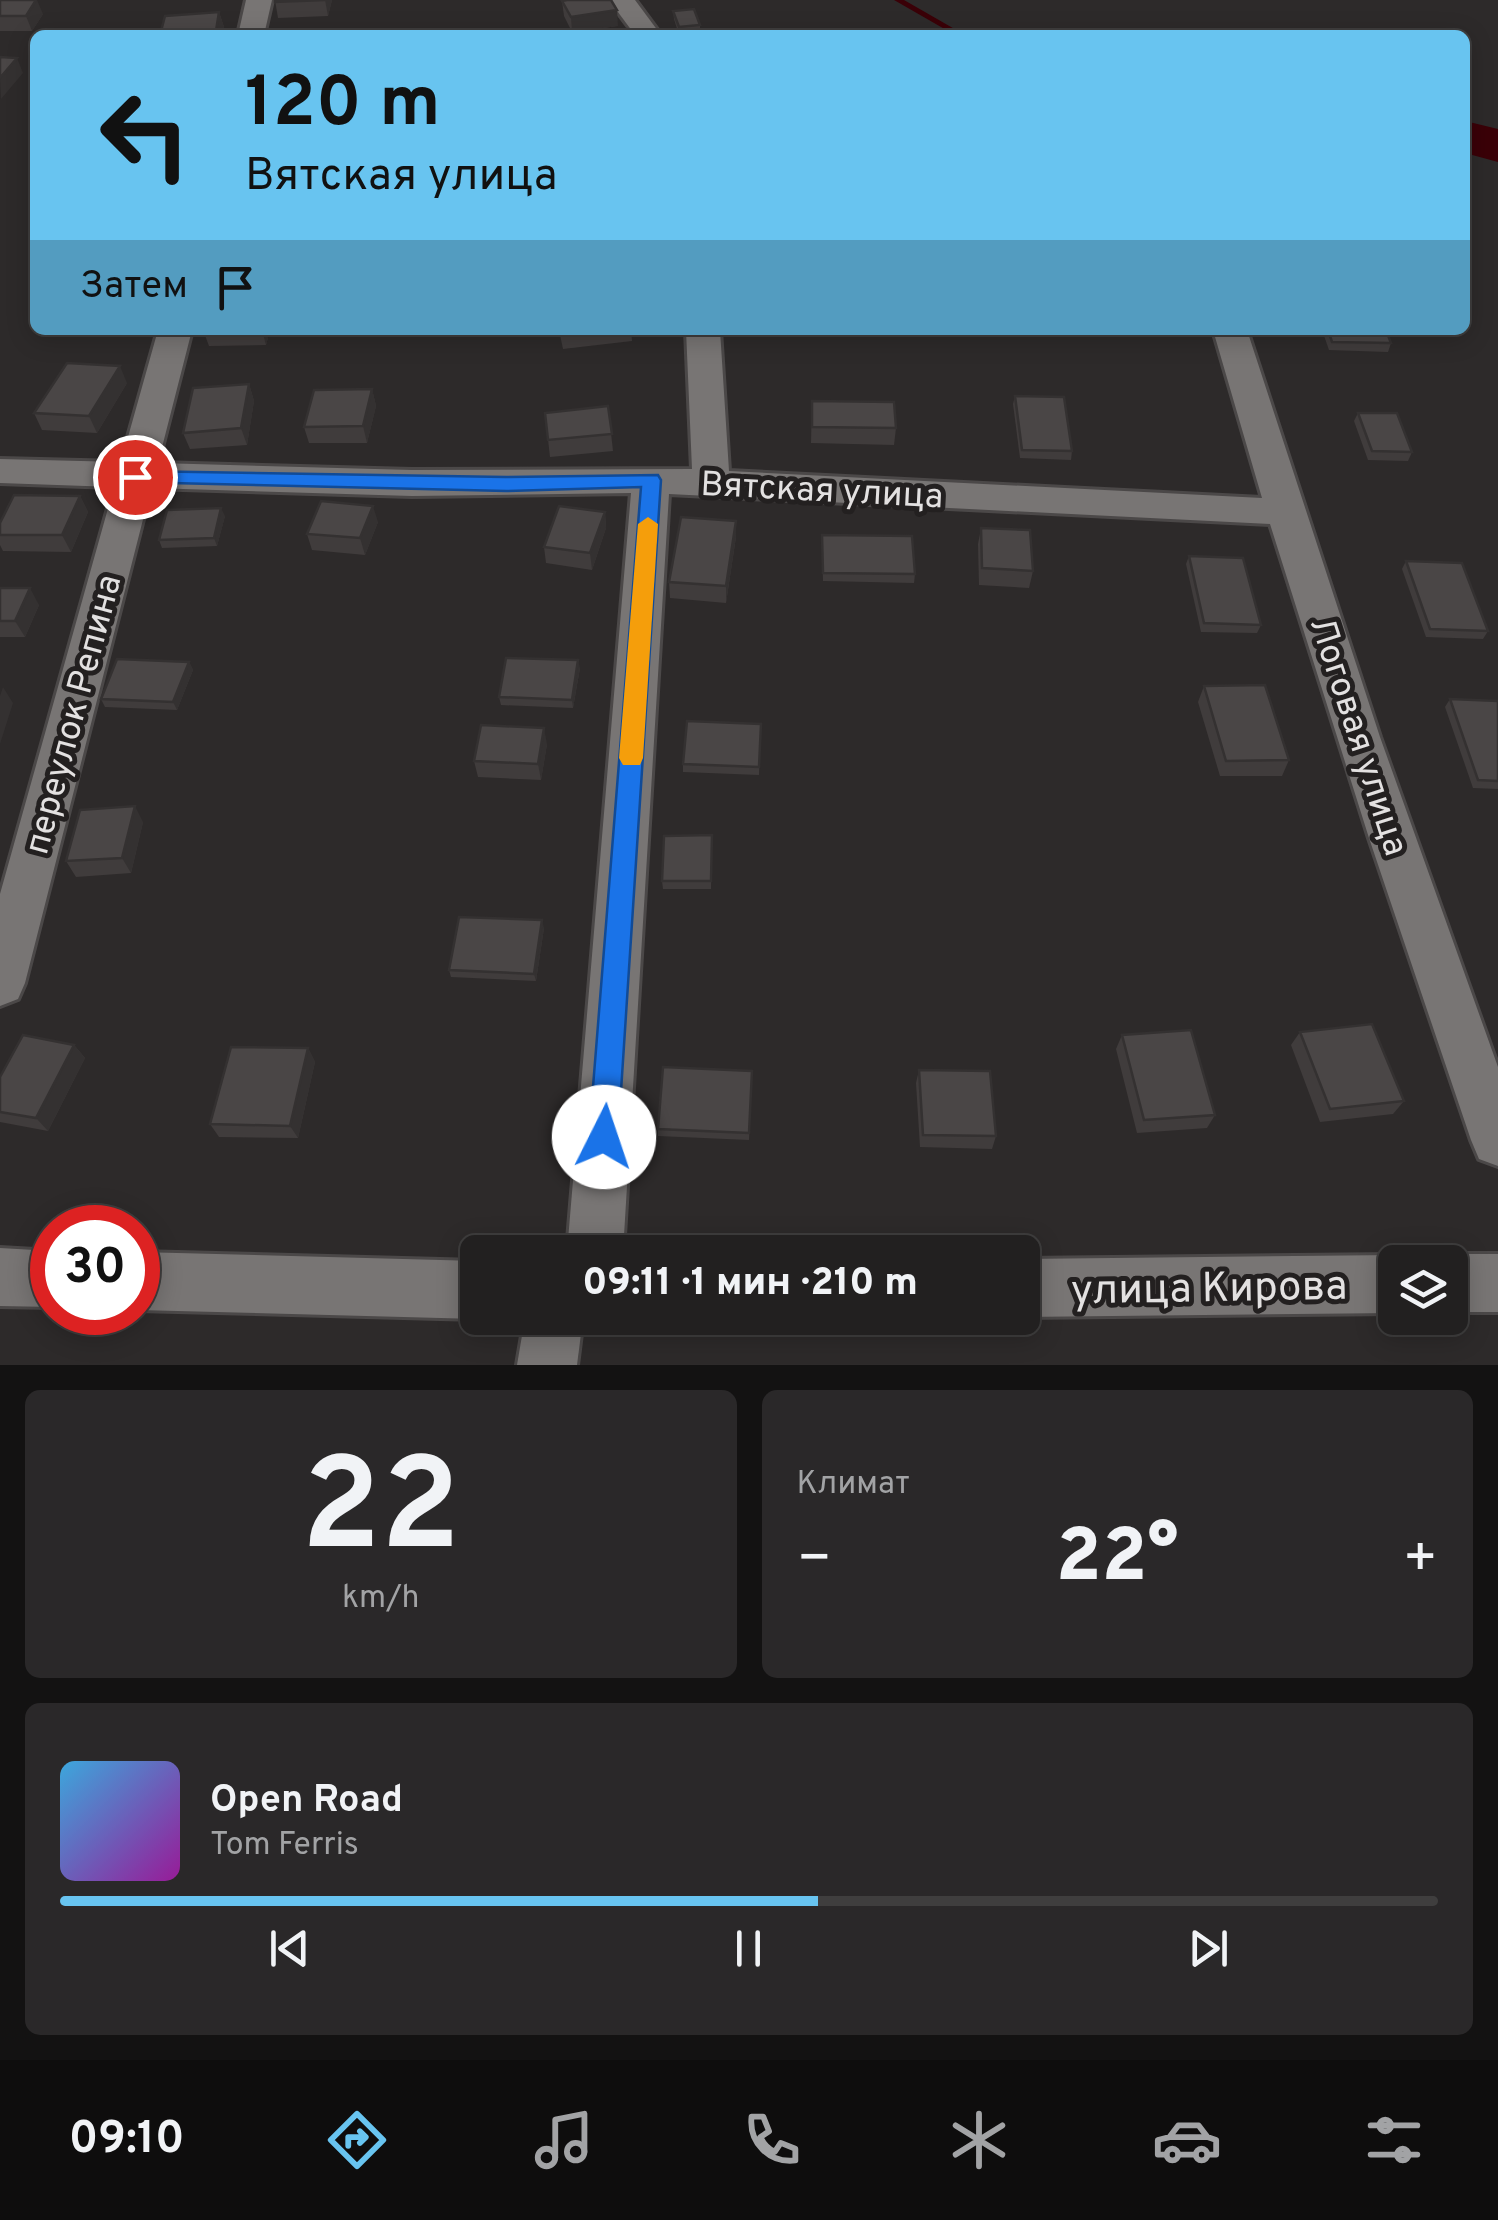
<!DOCTYPE html>
<html lang="ru">
<meta charset="utf-8">
<style>
:root{--surface:#222020;--page:#2a2829;--text:#f1f3f6;--muted:#a2a3a5;--line:#3f3e3e;--accent:#68c4f0}
body{margin:0;font-family:Overpass,sans-serif;background:var(--page);color:var(--text);height:100vh;display:flex;flex-direction:column;font-size:38px;white-space:nowrap}
*{box-sizing:border-box;margin:0}
p{font-size:32px;color:var(--muted)}
.icon{flex:none;width:55px;height:55px;fill:none;stroke:currentColor;stroke-width:2;stroke-linecap:round;stroke-linejoin:round}
.map{position:relative;height:1365px;overflow:hidden}
.panel{display:flex;flex-direction:column;gap:25px;padding:25px;background:#131212;flex:1}
.panel>*{flex:none}
.top-card{position:absolute;left:30px;top:30px;width:1440px;height:305px;border-radius:15px;box-shadow:0 5px 25px #0003,0 0 0 2px var(--line);background:#68c4f0;color:#111;overflow:hidden}
.tools{position:absolute;left:1378px;top:1245px;display:grid;gap:20px}
.tools a{display:grid;place-items:center;width:90px;height:90px;border-radius:15px;background:var(--surface);box-shadow:0 5px 25px #0003,0 0 0 2px var(--line);font-size:50px}
.speed{position:absolute;left:30px;top:1205px;display:flex;gap:20px;font-size:50px;font-weight:700;text-align:center}
.speed>*{display:grid;place-content:center;width:130px;height:130px;border-radius:50%;background:var(--surface);box-shadow:0 5px 25px #0003,0 0 0 2px var(--line);line-height:1}
.speed .limit{border:15px solid #d22;background:#fff;color:#111}
.pin{position:absolute;display:grid;place-items:center;width:85px;height:85px;color:#fff;margin:-42px;border:5px solid #fff;border-radius:50%;box-shadow:0 2px 10px #0007}
.me{position:absolute;width:110px;margin:-55px;rotate:4deg;stroke-linejoin:round;filter:drop-shadow(0 0 8px #0008)}
.turn{display:flex;align-items:center;gap:35px;height:210px;padding:0 50px;font-size:45px}
.turn .icon{width:130px;height:130px;stroke-width:2.5}
.turn b{display:block;font-size:70px;line-height:85px}
.then{display:flex;align-items:center;height:95px;padding:0 50px;background:#0003;gap:20px;font-size:38px}
.big{font-size:75px;font-weight:800;line-height:1.1}
.panel .card{flex:1;display:flex;flex-direction:column;justify-content:center;gap:15px;min-width:0;padding:0 35px;border-radius:15px;background:var(--page)}
.panel .dial{align-items:center;gap:0}
.dial b{font-size:130px;line-height:1}
.song{display:flex;align-items:center;gap:30px}
.cover{width:120px;height:120px;border-radius:15px;background:linear-gradient(135deg,hsl(200 70% 55%),hsl(300 70% 35%))}
.played{height:10px;border-radius:5px;background:linear-gradient(90deg,var(--accent) 55%,var(--line) 55%)}
.keys{display:flex;justify-content:space-around;direction:ltr}
.heat{display:flex;justify-content:space-between;align-items:center;font-size:55px;direction:ltr}
.panel .tiles{flex:1;display:grid;gap:25px;grid-template-columns:1fr 1fr}
.card:last-child{grid-column:span 2}
.trip{position:absolute;left:460px;top:1235px;width:580px;height:100px;border-radius:15px;background:var(--surface);box-shadow:0 5px 25px #0003,0 0 0 2px var(--line);font-weight:800;line-height:100px;text-align:center}
.tab-bar{display:flex;height:160px;justify-content:space-around;align-items:center;background:#0e0d0d;color:var(--muted)}
.tab-bar .icon{width:70px;height:70px}
.tab-bar .selected{color:var(--accent)}
.tab-bar b{font-size:45px;color:var(--text)}
.map>svg:first-child{display:block}
</style>
<div class="map">
<svg width="1498" height="1365" viewBox="0 0 1498 1365">
<rect width="100%" height="100%" fill="#2d2a2a"/>
<polygon fill="#3a0007" points="1465,121 1498,129 1498,162 1465,153"/>
<g fill="none" stroke-linecap="round" stroke-linejoin="round">
<polygon fill="#3a0007" fill-rule="evenodd" points="894,0 904,0 965,35 955,35"/>
<g stroke="#4b4848" stroke-width="6">
<g id="minor">
<polygon points="246,0 272,0 264,35 238,35"/>
<polygon points="609,0 635,0 661,35 635,35"/>
<polygon points="158,330 192,330 158,463 412,470 692,469 686,330 720,330 729,471 1262,498 1213,330 1247,330 1380,737 1498,1067 1498,1166 1479,1159 1471,1140 1369,838 1270,524 669,494 623,1252 567,1252 631,493 412,496 151,488 25,983 18,999 0,1006 0,894 114,487 0,483 0,459 121,462"/>
<polygon points="0,1248 52,1251 52,1307 0,1306"/>
<polygon points="138,1252 478,1261 478,1318 481,1318 478,1319 138,1310"/>
<polygon points="1450,1254 1498,1254 1498,1312 1450,1312 1450,1262 1430,1262"/>
<polygon points="1395,1255 1413,1262 1395,1262 1395,1313 1022,1317 1022,1259"/>
<polygon points="525,1318 583,1318 577,1365 517,1365"/>
</g>
</g>
<use href="#minor" fill="#787574" fill-rule="evenodd"/>
</g>
<g fill="#403c3c">
<polygon points="0,0 43,14 32,31 0,31"/>
<polygon points="275,0 332,0 328,16 278,18"/>
<polygon points="562,1 618,26 572,32 564,16"/>
<polygon points="673,11 700,25 700,33 679,35 674,19"/>
<polygon points="219,12 224,27 222,35 160,35"/>
<polygon points="203,330 270,330 266,345 209,346"/>
<polygon points="559,330 631,330 632,341 563,349"/>
<polygon points="1322,330 1386,330 1391,343 1388,352 1329,350"/>
<polygon points="127,383 97,433 42,430 34,413"/>
<polygon points="249,384 254,401 247,445 190,449 183,433"/>
<polygon points="372,389 376,406 367,443 309,443 304,427"/>
<polygon points="1015,396 1072,451 1071,460 1020,458 1013,404"/>
<polygon points="812,401 896,428 894,445 811,443"/>
<polygon points="608,406 613,451 550,457 545,413"/>
<polygon points="1358,413 1412,452 1408,461 1368,460 1354,421"/>
<polygon points="80,496 88,512 71,552 3,551 0,545 0,523"/>
<polygon points="605,512 606,528 592,570 546,563 544,547"/>
<polygon points="225,516 217,546 162,548 159,540"/>
<polygon points="736,521 736,537 726,603 670,598 669,582"/>
<polygon points="378,522 365,555 312,550 307,534"/>
<polygon points="981,528 1033,571 1029,588 979,585 978,544"/>
<polygon points="822,543 915,574 914,583 823,581"/>
<polygon points="1189,556 1261,625 1257,633 1201,632 1186,564"/>
<polygon points="1406,561 1488,631 1483,639 1426,637 1402,569"/>
<polygon points="0,588 39,605 25,637 0,637"/>
<polygon points="189,662 193,670 177,710 105,707 101,699"/>
<polygon points="580,668 573,708 501,705 499,697"/>
<polygon points="1204,686 1289,760 1282,776 1220,776 1198,702"/>
<polygon points="1450,699 1498,701 1498,789 1473,788 1445,707"/>
<polygon points="761,724 759,775 683,772 683,764"/>
<polygon points="547,744 541,780 478,777 474,761"/>
<polygon points="143,822 131,873 76,877 66,861"/>
<polygon points="712,835 711,889 663,889 662,881"/>
<polygon points="544,928 536,981 451,977 449,970"/>
<polygon points="1300,1032 1404,1101 1393,1114 1320,1122 1291,1045"/>
<polygon points="1122,1035 1215,1115 1207,1128 1137,1133 1116,1049"/>
<polygon points="74,1045 85,1058 48,1131 0,1122 0,1077"/>
<polygon points="308,1048 315,1062 298,1138 219,1137 210,1124"/>
<polygon points="919,1070 996,1136 992,1149 920,1147 916,1083"/>
<polygon points="752,1071 749,1140 658,1136 658,1129"/>
</g>
<g fill="#343131">
<polygon points="36,0 37,0 43,14 32,31 26,16"/>
<polygon points="325,0 332,0 328,16"/>
<polygon points="617,10 618,26 572,32 571,17"/>
<polygon points="219,12 224,27 222,35 217,35 216,31"/>
<polygon points="17,58 23,73 1,99 0,78"/>
<polygon points="262,330 270,330 266,345"/>
<polygon points="120,366 127,383 97,433 89,416"/>
<polygon points="249,384 254,401 247,445 241,428"/>
<polygon points="372,389 376,406 367,443 363,426"/>
<polygon points="80,496 88,512 71,552 62,535"/>
<polygon points="373,506 378,522 365,555 360,538"/>
<polygon points="221,508 225,516 217,546 214,538"/>
<polygon points="605,512 606,528 592,570 590,553"/>
<polygon points="736,521 736,537 726,603 726,586"/>
<polygon points="30,588 39,605 25,637 15,621"/>
<polygon points="578,660 580,668 573,708 572,700"/>
<polygon points="189,662 193,670 177,710 173,702"/>
<polygon points="3,687 13,703 0,744 0,696"/>
<polygon points="544,728 547,744 541,780 538,764"/>
<polygon points="135,806 143,822 131,873 122,858"/>
<polygon points="542,920 544,928 536,981 534,974"/>
<polygon points="74,1045 85,1058 48,1131 36,1118"/>
<polygon points="308,1048 315,1062 298,1138 290,1126"/>
</g>
<g fill="#4a4646" stroke="#343131" stroke-width="2.5">
<polygon points="0,0 36,0 26,16 0,16"/>
<polygon points="275,0 325,0 275,2"/>
<polygon points="567,0 611,0 617,10 571,17 562,1"/>
<polygon points="694,9 700,25 679,27 673,11"/>
<polygon points="219,12 216,31 160,35 165,16"/>
<polygon points="626,29 626,35 572,35 573,30"/>
<polygon points="0,57 17,58 0,78"/>
<polygon points="1328,330 1386,330 1391,343 1332,342"/>
<polygon points="67,363 120,366 89,416 34,413"/>
<polygon points="249,384 241,428 183,433 193,388"/>
<polygon points="372,389 363,426 304,427 314,390"/>
<polygon points="1015,396 1064,397 1072,451 1022,450"/>
<polygon points="812,401 894,402 896,428 812,427"/>
<polygon points="608,406 612,434 548,440 545,413"/>
<polygon points="1358,413 1397,413 1412,452 1372,451"/>
<polygon points="14,495 80,496 62,535 0,535 0,523"/>
<polygon points="321,501 373,506 360,538 307,534"/>
<polygon points="559,506 605,512 590,553 544,547"/>
<polygon points="221,508 214,538 159,540 167,510"/>
<polygon points="681,517 736,521 726,586 669,582"/>
<polygon points="981,528 1030,530 1033,571 982,568"/>
<polygon points="822,535 912,536 915,574 823,573"/>
<polygon points="1189,556 1243,558 1261,625 1204,623"/>
<polygon points="1406,561 1462,563 1488,631 1430,629"/>
<polygon points="0,588 30,588 15,621 0,621"/>
<polygon points="506,658 578,660 572,700 499,697"/>
<polygon points="117,659 189,662 173,702 101,699"/>
<polygon points="1265,685 1289,760 1226,761 1204,686"/>
<polygon points="1450,699 1498,701 1498,781 1478,780"/>
<polygon points="687,721 761,724 759,767 683,764"/>
<polygon points="481,725 544,728 538,764 474,761"/>
<polygon points="135,806 122,858 66,861 80,810"/>
<polygon points="712,835 711,881 662,881 664,836"/>
<polygon points="459,917 542,920 534,974 449,970"/>
<polygon points="1372,1024 1404,1101 1330,1109 1300,1032"/>
<polygon points="1191,1030 1215,1115 1144,1120 1122,1035"/>
<polygon points="23,1035 74,1045 36,1118 0,1112 0,1077"/>
<polygon points="231,1047 308,1048 290,1126 210,1124"/>
<polygon points="663,1067 752,1071 749,1133 658,1129"/>
<polygon points="919,1070 990,1071 996,1136 923,1135"/>
</g>
<polygon fill="#1a73e8" stroke="#114b97" stroke-width="2.5" points="135,471 506,477 658,475 661,480 618,1137 614,1147 604,1151 593,1147 589,1137 641,487 506,491 128,482 128,472"/>
<polygon fill="#f59e0b" points="648,517 658,524 643,758 640,765 623,765 619,758 638,524"/>
<g text-anchor="middle" stroke-width="10" stroke-linejoin="round" paint-order="stroke">
<g font-size="35" fill="#e3e1e1" stroke="#232020">
<text transform="translate(822 489) rotate(3)" y="12">Вятская улица</text>
<text transform="translate(72 714) rotate(-75)" y="12">переулок Репина</text>
<text transform="translate(1360 736) rotate(72)" y="12">Логовая улица</text>
</g>
<g font-size="42" fill="#e3e1e1" stroke="#232020">
<text transform="translate(1209 1286) rotate(-1)" y="15">улица Кирова</text>
</g>
</g>
</svg>
<div class="tools">
<a><svg class="icon" aria-label="layers" viewBox="0 0 24 24"><path d="M12 4l9 5-9 5-9-5zM3 14l9 5 9-5"/></svg></a>
</div>
<div class="speed"><div class="limit">30</div></div>
<div class="pin" style="left:135px;top:477px;background:#d93025"><svg class="icon" aria-label="arrive" viewBox="0 0 24 24"><path d="M6 21V4h12l-3 4 3 4H6"/></svg></div>
<svg class="me" style="left:604px;top:1137px" viewBox="-20 -20 40 40"><circle r="19" fill="#fff"/><path d="M0-13L10 11 0 6-10 11z" fill="#1a73e8"/></svg>
<div class="trip">09:11 · 1 мин · 210 m</div>
<div class="top-card">
<div class="turn"><svg class="icon" aria-label="left" viewBox="0 0 24 24"><path d="M17 20v-9H6M10 6l-5 5 5 5"/></svg><div><b>120 m</b>Вятская улица</div></div>
<div class="then">Затем<svg class="icon" aria-label="arrive" viewBox="0 0 24 24"><path d="M6 21V4h12l-3 4 3 4H6"/></svg></div>
</div>
</div>
<section class="panel">
<div class="tiles">
<div class="card dial"><b>22</b><p>km/h</p></div>
<div class="card"><p>Климат</p>
<div class="heat"><a>−</a><b class="big">22°</b><a>+</a></div>
</div>
<div class="card">
<div class="song"><i class="cover"></i><div><b>Open Road</b><p>Tom Ferris</p></div></div>
<div class="played"></div>
<div class="keys"><svg class="icon" aria-label="previous" viewBox="0 0 24 24"><path d="M18 5L8 12l10 7zM5 5v14"/></svg><svg class="icon" aria-label="pause" viewBox="0 0 24 24"><path d="M8 5v14M16 5v14"/></svg><svg class="icon" aria-label="next" viewBox="0 0 24 24"><path d="M6 5l10 7-10 7zM19 5v14"/></svg></div>
</div>
</div>
</section>
<nav class="tab-bar">
<b>09:10</b>
<svg class="icon selected" aria-label="directions" viewBox="0 0 24 24"><path d="M12 3l9 9-9 9-9-9zM9 14v-3h6M13 9l2 2-2 2"/></svg>
<svg class="icon" aria-label="music" viewBox="0 0 24 24"><path d="M9 18V5l10-2v13"/><circle cx="6" cy="18" r="3"/><circle cx="16" cy="16" r="3"/></svg>
<svg class="icon" aria-label="phone" viewBox="0 0 24 24"><path d="M5 4h4l2 5-3 2q2 4 5 5l2-3 5 2v4C11 20 4 13 5 4z"/></svg>
<svg class="icon" aria-label="climate" viewBox="0 0 24 24"><path d="M12 3v18M4 7l16 10M4 17L20 7"/></svg>
<svg class="icon" aria-label="car" viewBox="0 0 24 24"><path d="M5 17H2v-5l4-1 3-4h7l3 4 3 1v5h-3M9 17h6M6 11h13"/><circle cx="7" cy="17" r="2"/><circle cx="17" cy="17" r="2"/></svg>
<svg class="icon" aria-label="filters" viewBox="0 0 24 24"><path d="M4 7h16M4 17h16"/><circle cx="9" cy="7" r="2"/><circle cx="15" cy="17" r="2"/></svg>
</nav>
